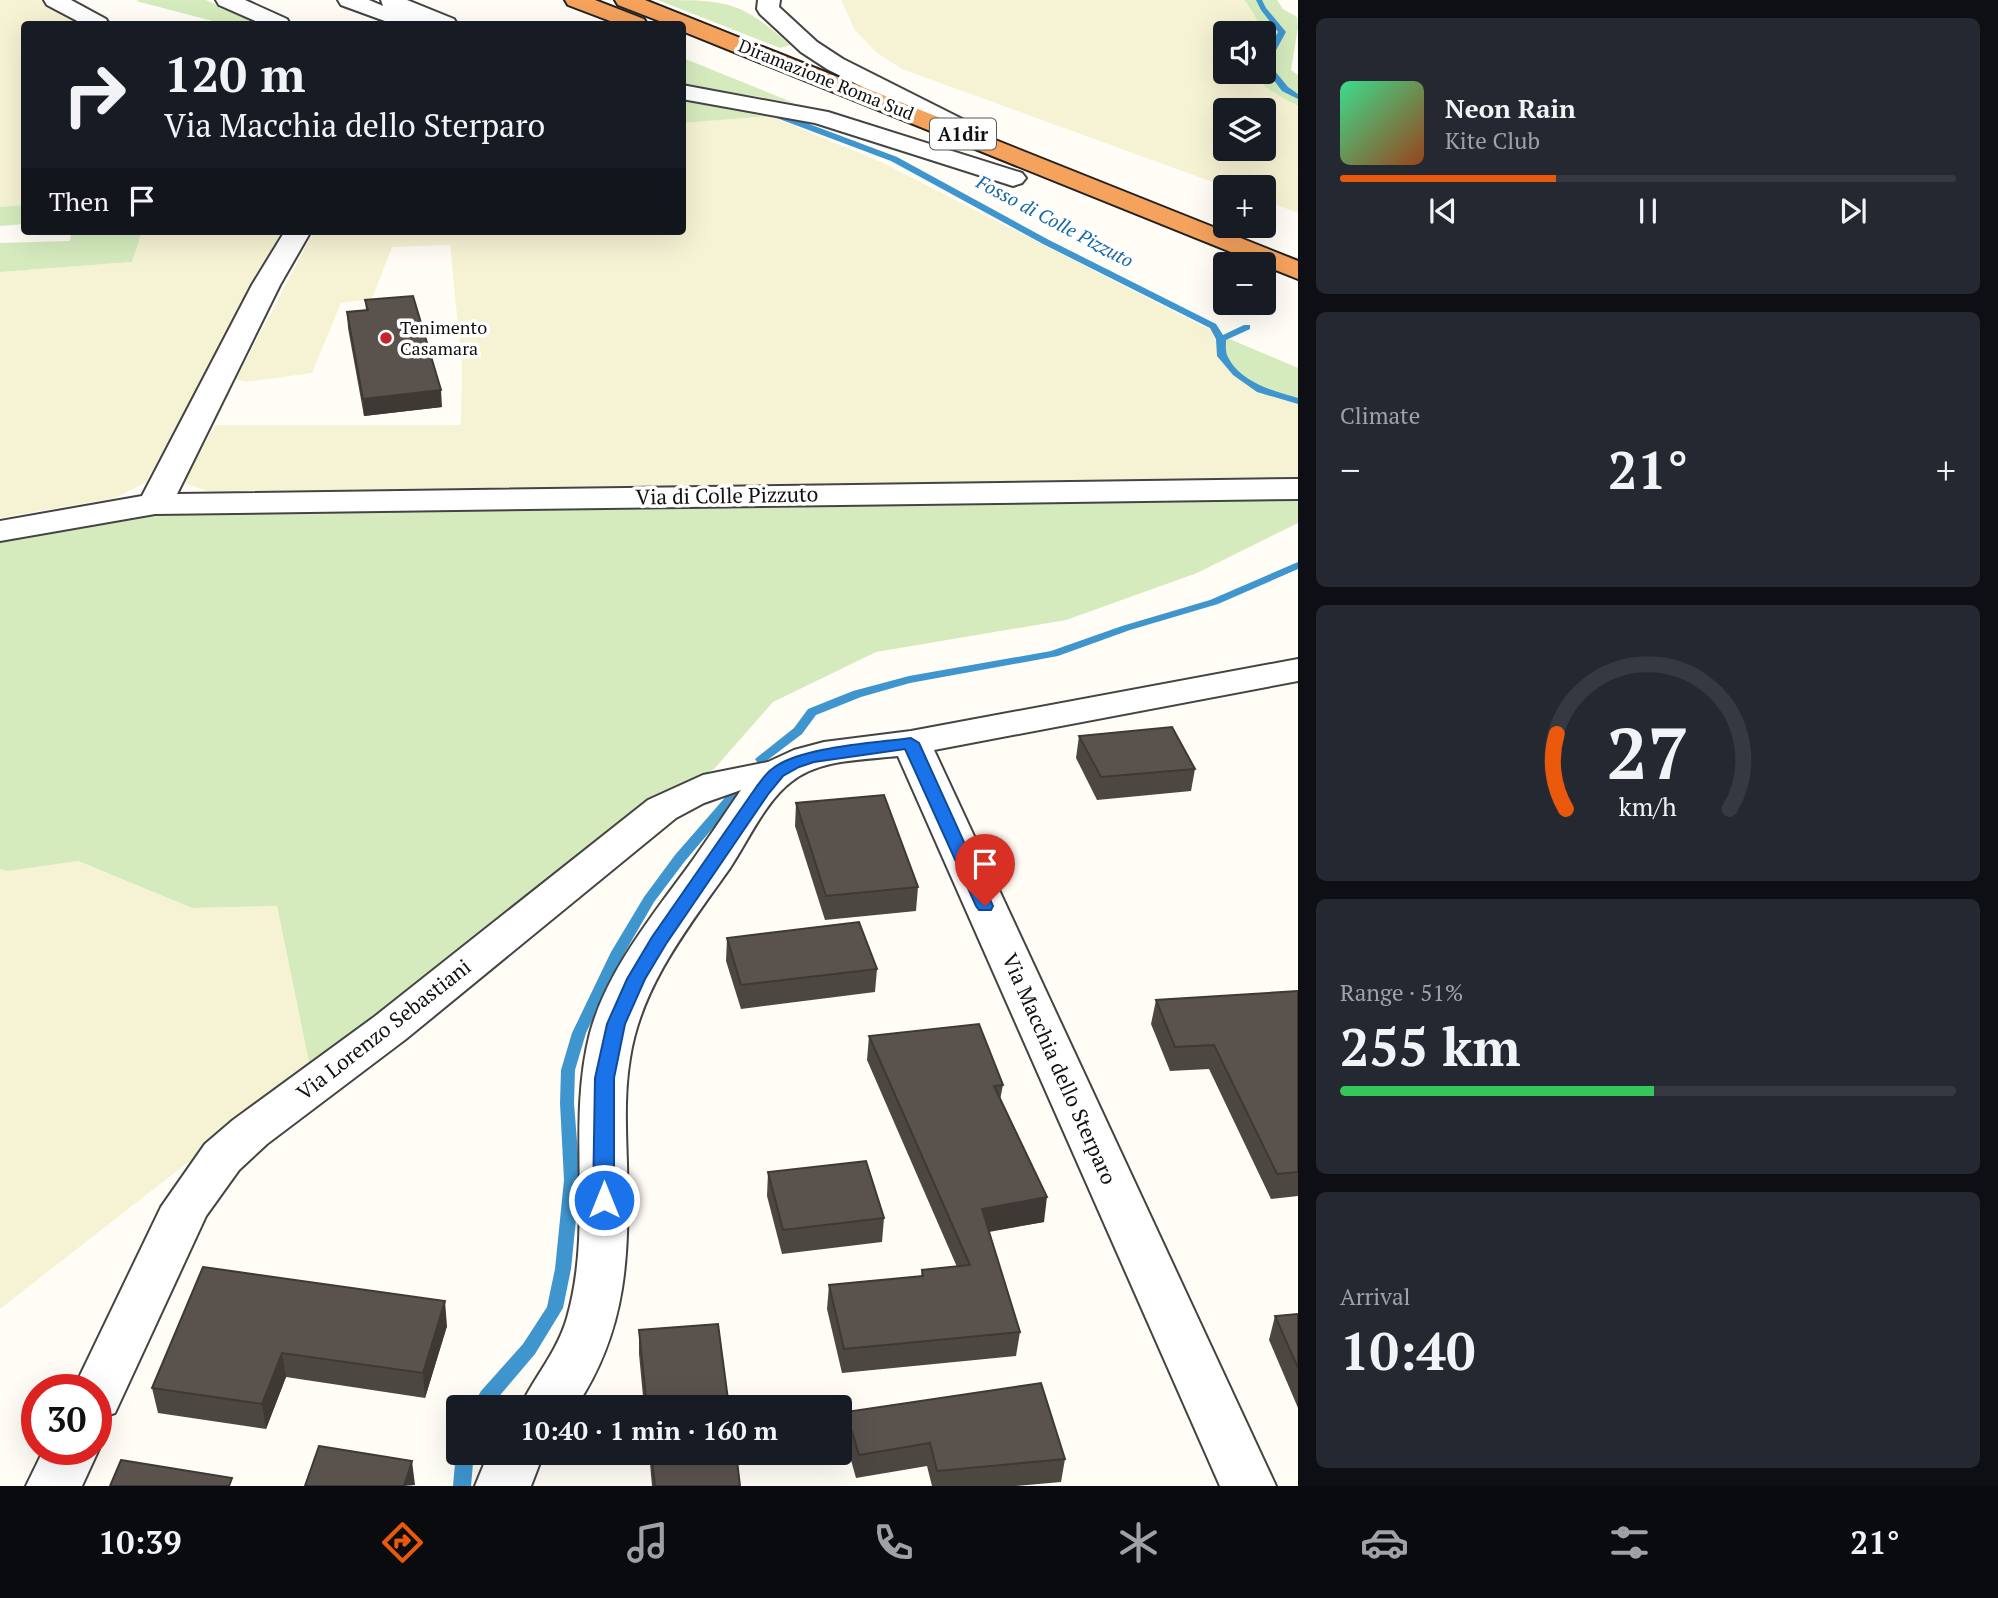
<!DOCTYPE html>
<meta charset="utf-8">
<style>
:root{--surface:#171b24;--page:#242831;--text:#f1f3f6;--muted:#9ea1a6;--line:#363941;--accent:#ea580c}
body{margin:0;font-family:"PT Serif",serif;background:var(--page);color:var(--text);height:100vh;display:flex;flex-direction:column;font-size:26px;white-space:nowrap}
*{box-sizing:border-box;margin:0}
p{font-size:23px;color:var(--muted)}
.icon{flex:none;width:38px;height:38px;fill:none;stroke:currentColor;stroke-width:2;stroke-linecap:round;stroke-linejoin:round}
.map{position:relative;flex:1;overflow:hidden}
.drawer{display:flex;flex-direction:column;gap:18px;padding:18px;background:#0d0f14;width:700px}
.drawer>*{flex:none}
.banner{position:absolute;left:21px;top:21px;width:665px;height:214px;border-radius:7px;box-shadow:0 7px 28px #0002;background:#171b24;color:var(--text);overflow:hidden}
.tools{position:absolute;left:1213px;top:21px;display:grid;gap:14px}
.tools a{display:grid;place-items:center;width:63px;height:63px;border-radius:7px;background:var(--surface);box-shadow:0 7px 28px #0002;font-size:35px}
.speed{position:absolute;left:21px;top:1374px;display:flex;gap:14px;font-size:35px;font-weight:700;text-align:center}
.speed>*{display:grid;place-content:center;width:91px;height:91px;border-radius:50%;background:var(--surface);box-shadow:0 7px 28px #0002;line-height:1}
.speed .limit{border:10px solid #d22;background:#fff;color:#111}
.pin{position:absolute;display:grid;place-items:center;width:60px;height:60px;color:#fff;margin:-72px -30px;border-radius:50% 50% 50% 0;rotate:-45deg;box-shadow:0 0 7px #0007}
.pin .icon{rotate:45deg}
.me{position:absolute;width:77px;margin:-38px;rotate:0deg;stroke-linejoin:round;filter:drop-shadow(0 0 5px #0008)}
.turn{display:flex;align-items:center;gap:24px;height:147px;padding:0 28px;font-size:32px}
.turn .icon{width:91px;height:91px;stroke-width:2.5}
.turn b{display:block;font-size:49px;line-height:60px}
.then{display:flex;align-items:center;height:66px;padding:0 28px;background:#0003;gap:14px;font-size:26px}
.big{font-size:52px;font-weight:800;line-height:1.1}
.drawer .widget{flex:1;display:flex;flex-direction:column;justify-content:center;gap:10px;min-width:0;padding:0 24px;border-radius:10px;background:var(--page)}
.drawer .dial{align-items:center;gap:0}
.dial svg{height:182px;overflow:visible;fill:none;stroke:var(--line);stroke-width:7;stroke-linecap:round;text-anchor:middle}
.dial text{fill:var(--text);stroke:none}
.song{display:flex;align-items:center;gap:21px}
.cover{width:84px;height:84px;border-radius:10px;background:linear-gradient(135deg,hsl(150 70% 55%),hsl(20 70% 35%))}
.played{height:7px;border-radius:4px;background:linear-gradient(90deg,var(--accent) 35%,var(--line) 35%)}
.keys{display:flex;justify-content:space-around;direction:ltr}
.heat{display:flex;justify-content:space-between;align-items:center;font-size:38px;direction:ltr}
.charge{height:10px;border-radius:5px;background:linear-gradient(90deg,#34c759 51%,var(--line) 0)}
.trip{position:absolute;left:446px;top:1395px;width:406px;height:70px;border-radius:7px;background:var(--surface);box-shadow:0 7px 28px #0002;font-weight:800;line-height:70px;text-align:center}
.tab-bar{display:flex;height:112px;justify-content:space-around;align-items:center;background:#090b0e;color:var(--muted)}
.tab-bar .icon{width:49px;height:49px}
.tab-bar .selected{color:var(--accent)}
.tab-bar b{font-size:32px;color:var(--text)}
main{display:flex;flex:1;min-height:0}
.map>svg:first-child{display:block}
</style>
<main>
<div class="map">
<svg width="1298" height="1486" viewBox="0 0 1298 1486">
<rect width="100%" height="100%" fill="#fffdf5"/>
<g fill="#f6f3d4" fill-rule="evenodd">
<polygon points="0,0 41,0 78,24 24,24 24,205 0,207"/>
<path d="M 841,0 L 1244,0 L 1258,19 L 1262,33 L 1225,33 L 1225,72 L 1254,72 L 1258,79 L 1274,93 L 1298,106 L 1298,213 L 1264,200 L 1264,187 L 1226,187 L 902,69 L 877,53 L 855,30 ZM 1225,110 L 1264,110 L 1264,149 L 1225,149 Z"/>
<polygon points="770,116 881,162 1218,334 1221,339 1222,356 1260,390 1298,401 1298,483 207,491 187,484 184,478 216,425 461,425 462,367 450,245 392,247 372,299 341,303 312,373 246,382 236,379 314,231 682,231 683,123"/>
<polygon points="142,231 283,231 146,482 115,498 0,518 0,272 132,262"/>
<polygon points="77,861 192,908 277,906 310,1067 0,1309 0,869 8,871"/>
</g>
<g fill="#d5ebbd">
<polygon points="140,0 206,0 259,24 224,24 136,1"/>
<path d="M 658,0 C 725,0 740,0 790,45 L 780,48 Z"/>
<path d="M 1244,0 L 1277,0 L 1283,9 L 1297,17 L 1298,27 L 1291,70 L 1298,75 L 1298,106 C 1283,98 1262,89 1254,72 L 1264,72 C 1264,39 1265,27 1244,0 Z"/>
<polygon points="683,58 794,103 683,84"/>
<polygon points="683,95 780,111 770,116 683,123"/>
<polygon points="24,205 24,224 0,226 0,207"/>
<polygon points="67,231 142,231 132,262 0,272 0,243 70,241 71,234 66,234"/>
<path d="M 1218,334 L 1298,368 L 1298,401 C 1274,394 1232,382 1222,355 C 1219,348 1223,341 1218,334 Z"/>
<polygon points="1298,497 1298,523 1197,573 1066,620 876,652 773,702 714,769 664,793 310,1067 277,906 192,908 78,861 8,871 0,869 0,540 178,511"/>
</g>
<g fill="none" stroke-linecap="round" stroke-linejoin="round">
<g fill="#3f96cf" fill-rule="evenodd">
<polygon points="1256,0 1262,0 1266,8 1286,32 1275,52 1274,70 1288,87 1298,94 1298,99 1282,91 1266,70 1267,52 1278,32 1261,10"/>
<path d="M 774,113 L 780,113 L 897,157 L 1049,240 L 1216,324 L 1223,335 L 1244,325 L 1250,325 L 1250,329 L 1226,340 C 1226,345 1225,352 1228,357 C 1240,382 1273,391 1298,398 L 1298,404 L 1257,392 L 1233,375 L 1217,356 L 1216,339 L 1210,328 L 1043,244 L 891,161 L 774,117 Z"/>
<polygon points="1298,562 1298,569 1218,604 1130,630 1058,656 910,683 861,697 816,715 802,734 765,762 757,762 755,759 794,728 808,709 853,691 909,676 1051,651 1122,626 1210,600"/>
<polygon points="746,777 752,781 750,784 685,861 654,902 625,952 586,1033 575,1070 574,1103 580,1180 571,1269 563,1308 535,1354 490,1407 472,1407 481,1391 523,1344 547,1307 555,1269 564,1180 560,1103 561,1070 572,1033 611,952 644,897 675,855 742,778"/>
<polygon points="458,1447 458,1452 474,1452 471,1486 453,1486 456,1452"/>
</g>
<g stroke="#444" stroke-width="4">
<g id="minor">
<polygon points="44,0 71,0 106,19 109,24 83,24 47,5"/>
<polygon points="216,0 245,0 287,19 290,24 262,24 219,5"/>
<polygon points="338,0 369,0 383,6 381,0 407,0 454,19 457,24 428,24 421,22 423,24 393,24 341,5"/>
<polygon points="758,0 780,0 779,7 817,42 843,59 986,131 989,136 986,141 977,143 968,141 827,69 801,52 760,14 757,9"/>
<polygon points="682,85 828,112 1022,173 1026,178 1022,183 1013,186 815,123 682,99"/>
<polygon points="285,231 311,231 280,285 177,494 1298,479 1298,499 155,514 0,541 0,521 142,496 252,285"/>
<path d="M 1298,659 L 1298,681 L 934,750 L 1276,1486 L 1220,1486 L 898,756 C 863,760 819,759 791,782 C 765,802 748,841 730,868 C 689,926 641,986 630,1058 C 624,1093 626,1129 627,1164 C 629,1255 628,1328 576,1407 L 520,1407 C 535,1376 557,1352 567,1318 C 594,1225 566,1126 590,1033 C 607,971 652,916 690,864 C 707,840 724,815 741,790 L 704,803 L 676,818 L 406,1039 L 267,1144 L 239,1170 L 206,1216 L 115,1413 L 96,1419 L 96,1390 L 73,1390 L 161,1207 L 205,1144 L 233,1120 L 374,1017 L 648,800 L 703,775 L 768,762 L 794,750 L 824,742 L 911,731 Z"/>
<polygon points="96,1443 99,1449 82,1486 26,1486 44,1449 96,1449"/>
<polygon points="489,1452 544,1452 531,1486 475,1486"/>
</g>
</g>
<g stroke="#222" stroke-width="4">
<g id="highway">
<polygon points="565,0 595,0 644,19 647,24 618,24 568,5"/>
<polygon points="615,0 645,0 1298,261 1298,279 682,31 682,24 667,24 618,5"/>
</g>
</g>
<use href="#minor" fill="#fff" fill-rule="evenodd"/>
<use href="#highway" fill="#f5a25d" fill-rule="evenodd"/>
</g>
<g fill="#4d4742">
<polygon points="365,300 442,407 364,416 348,328 347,312 366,310"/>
<polygon points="1079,736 1195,769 1191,791 1097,800 1076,758"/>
<polygon points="796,803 918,887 916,911 825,920 795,826"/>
<polygon points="727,938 877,969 875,992 741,1009 726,961"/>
<polygon points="1298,991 1298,1196 1271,1199 1209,1069 1170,1071 1151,1024 1156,1000"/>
<polygon points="869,1036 1003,1085 1000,1100 1044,1222 989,1232 1020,1332 1016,1356 842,1373 827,1309 829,1285 921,1277 922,1270 957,1267 867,1060"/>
<polygon points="768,1172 884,1218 882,1242 782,1254 767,1196"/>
<polygon points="203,1267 447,1326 425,1398 286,1377 266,1429 158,1413 152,1388"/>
<polygon points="1298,1314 1298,1408 1269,1340 1275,1316"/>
<polygon points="639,1330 729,1407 644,1407 639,1354"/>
<polygon points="846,1412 1065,1459 1061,1482 1016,1486 932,1486 927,1466 856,1478 844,1435"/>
<polygon points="649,1452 736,1452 740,1486 652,1486"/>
</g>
<g fill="#3f3936">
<polygon points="441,390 442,407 364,416 363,399"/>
<polygon points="1047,1197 1044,1222 979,1233 982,1209"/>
<polygon points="445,1301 447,1326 425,1398 423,1373"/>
<polygon points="282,1353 286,1377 266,1429 262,1404"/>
<polygon points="412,1461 415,1485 404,1486"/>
</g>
<g fill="#5a524d" stroke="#3f3936" stroke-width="2">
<polygon points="413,296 441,390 363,399 347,312 368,310 365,300"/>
<polygon points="1172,727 1195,769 1101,777 1079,736"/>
<polygon points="884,795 918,887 826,896 796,803"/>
<polygon points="859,922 877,969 741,985 727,938"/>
<polygon points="1298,991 1298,1172 1277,1174 1214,1045 1175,1047 1156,1000"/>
<polygon points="979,1024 1003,1085 994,1086 1047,1197 982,1209 1020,1332 844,1349 829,1285 923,1276 922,1270 970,1265 869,1036"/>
<polygon points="866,1161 884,1218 783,1230 768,1172"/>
<polygon points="203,1267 445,1301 423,1373 282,1353 262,1404 152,1388"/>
<polygon points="1298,1314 1298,1368 1275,1316"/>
<polygon points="718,1324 729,1407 647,1407 639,1330"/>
<polygon points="1041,1383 1065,1459 937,1471 930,1443 859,1455 846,1412"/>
<polygon points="319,1446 412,1461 404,1486 305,1486"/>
<polygon points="651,1452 736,1452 740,1486 655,1486"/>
<polygon points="121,1460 232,1478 229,1486 110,1486"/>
</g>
<path fill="#1a73e8" stroke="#114b97" stroke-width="2" d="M 911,738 L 919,743 L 993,906 L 991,910 L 979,910 L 976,906 L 905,749 L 814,762 L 799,767 L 783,776 L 769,793 L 666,944 L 645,979 L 625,1024 L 614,1078 L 614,1200 L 611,1206 L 604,1208 L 596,1206 L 593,1200 L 595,1078 L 607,1024 L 627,979 L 652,937 L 757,786 C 762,780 766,773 772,769 C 799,747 875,743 911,738 Z"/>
<circle fill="#c4262e" stroke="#fff" stroke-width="2.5" cx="386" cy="338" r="7"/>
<g text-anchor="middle" stroke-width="7" stroke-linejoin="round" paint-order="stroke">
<g font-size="18" fill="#111" stroke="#fff">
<text transform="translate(826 80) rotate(22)" y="6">Diramazione Roma Sud</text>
</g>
<g font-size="18" fill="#111" stroke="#fff" text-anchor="start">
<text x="400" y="334">Tenimento<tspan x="400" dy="21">Casamara</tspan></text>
</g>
<rect fill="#fff" stroke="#585858" stroke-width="2" x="930" y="118.5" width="66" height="31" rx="5"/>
<g font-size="19" font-weight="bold" fill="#111">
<text x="963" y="141">A1dir</text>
</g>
<g font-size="19" font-style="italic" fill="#1768a6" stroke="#fff">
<text transform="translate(1055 221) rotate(28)" y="7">Fosso di Colle Pizzuto</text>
</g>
<g font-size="21" fill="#111" stroke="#fff">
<text transform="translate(727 496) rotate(-1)" y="7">Via di Colle Pizzuto</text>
<text transform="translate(384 1030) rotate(-38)" y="7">Via Lorenzo Sebastiani</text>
<text transform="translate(1059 1069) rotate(66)" y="7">Via Macchia dello Sterparo</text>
</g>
</g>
</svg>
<div class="tools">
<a><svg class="icon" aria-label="sound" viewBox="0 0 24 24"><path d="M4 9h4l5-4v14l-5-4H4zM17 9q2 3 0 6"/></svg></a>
<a><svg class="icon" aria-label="layers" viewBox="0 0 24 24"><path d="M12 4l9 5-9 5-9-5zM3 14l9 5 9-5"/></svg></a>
<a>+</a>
<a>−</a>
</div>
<div class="speed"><div class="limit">30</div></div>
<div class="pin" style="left:985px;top:906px;background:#d93025"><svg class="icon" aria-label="arrive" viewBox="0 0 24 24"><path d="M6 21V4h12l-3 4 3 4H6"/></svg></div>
<svg class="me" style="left:604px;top:1200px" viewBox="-20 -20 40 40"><circle r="17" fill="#1a73e8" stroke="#fff" stroke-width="3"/><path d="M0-11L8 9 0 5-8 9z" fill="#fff"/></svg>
<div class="trip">10:40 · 1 min · 160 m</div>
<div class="banner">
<div class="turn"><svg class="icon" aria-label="right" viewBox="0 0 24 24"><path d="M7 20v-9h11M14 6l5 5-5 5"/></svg><div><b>120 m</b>Via Macchia dello Sterparo</div></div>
<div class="then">Then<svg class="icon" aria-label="arrive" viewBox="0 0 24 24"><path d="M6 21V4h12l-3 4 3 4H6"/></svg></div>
</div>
</div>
<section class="drawer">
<div class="widget">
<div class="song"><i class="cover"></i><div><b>Neon Rain</b><p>Kite Club</p></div></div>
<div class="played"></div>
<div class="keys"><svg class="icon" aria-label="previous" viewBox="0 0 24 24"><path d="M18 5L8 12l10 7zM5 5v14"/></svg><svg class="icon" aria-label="pause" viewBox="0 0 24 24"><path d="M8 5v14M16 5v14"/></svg><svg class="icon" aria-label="next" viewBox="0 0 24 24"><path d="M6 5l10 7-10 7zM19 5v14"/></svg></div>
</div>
<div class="widget"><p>Climate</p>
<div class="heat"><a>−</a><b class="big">21°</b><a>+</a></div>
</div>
<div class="widget dial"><svg viewBox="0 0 100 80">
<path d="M14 69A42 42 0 1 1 86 69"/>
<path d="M14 69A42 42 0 0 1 10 36" stroke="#ea580c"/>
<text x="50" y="56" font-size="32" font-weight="700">27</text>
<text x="50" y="72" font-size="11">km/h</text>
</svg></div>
<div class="widget"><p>Range · 51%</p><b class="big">255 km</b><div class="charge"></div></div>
<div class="widget"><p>Arrival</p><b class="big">10:40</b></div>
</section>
</main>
<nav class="tab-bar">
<b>10:39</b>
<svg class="icon selected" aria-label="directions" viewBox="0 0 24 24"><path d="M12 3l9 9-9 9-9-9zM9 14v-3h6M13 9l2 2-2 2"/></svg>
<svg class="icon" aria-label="music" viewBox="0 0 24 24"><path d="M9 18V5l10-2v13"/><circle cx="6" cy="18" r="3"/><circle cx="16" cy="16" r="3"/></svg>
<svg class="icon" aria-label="phone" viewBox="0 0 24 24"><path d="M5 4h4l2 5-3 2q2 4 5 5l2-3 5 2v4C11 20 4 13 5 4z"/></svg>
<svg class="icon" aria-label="climate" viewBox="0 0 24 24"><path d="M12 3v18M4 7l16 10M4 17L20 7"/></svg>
<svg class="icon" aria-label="car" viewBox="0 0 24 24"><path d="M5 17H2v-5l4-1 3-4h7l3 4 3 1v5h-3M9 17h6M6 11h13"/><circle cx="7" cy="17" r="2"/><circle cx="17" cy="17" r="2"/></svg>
<svg class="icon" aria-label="filters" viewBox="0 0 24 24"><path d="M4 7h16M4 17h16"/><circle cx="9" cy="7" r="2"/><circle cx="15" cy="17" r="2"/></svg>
<b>21°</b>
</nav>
